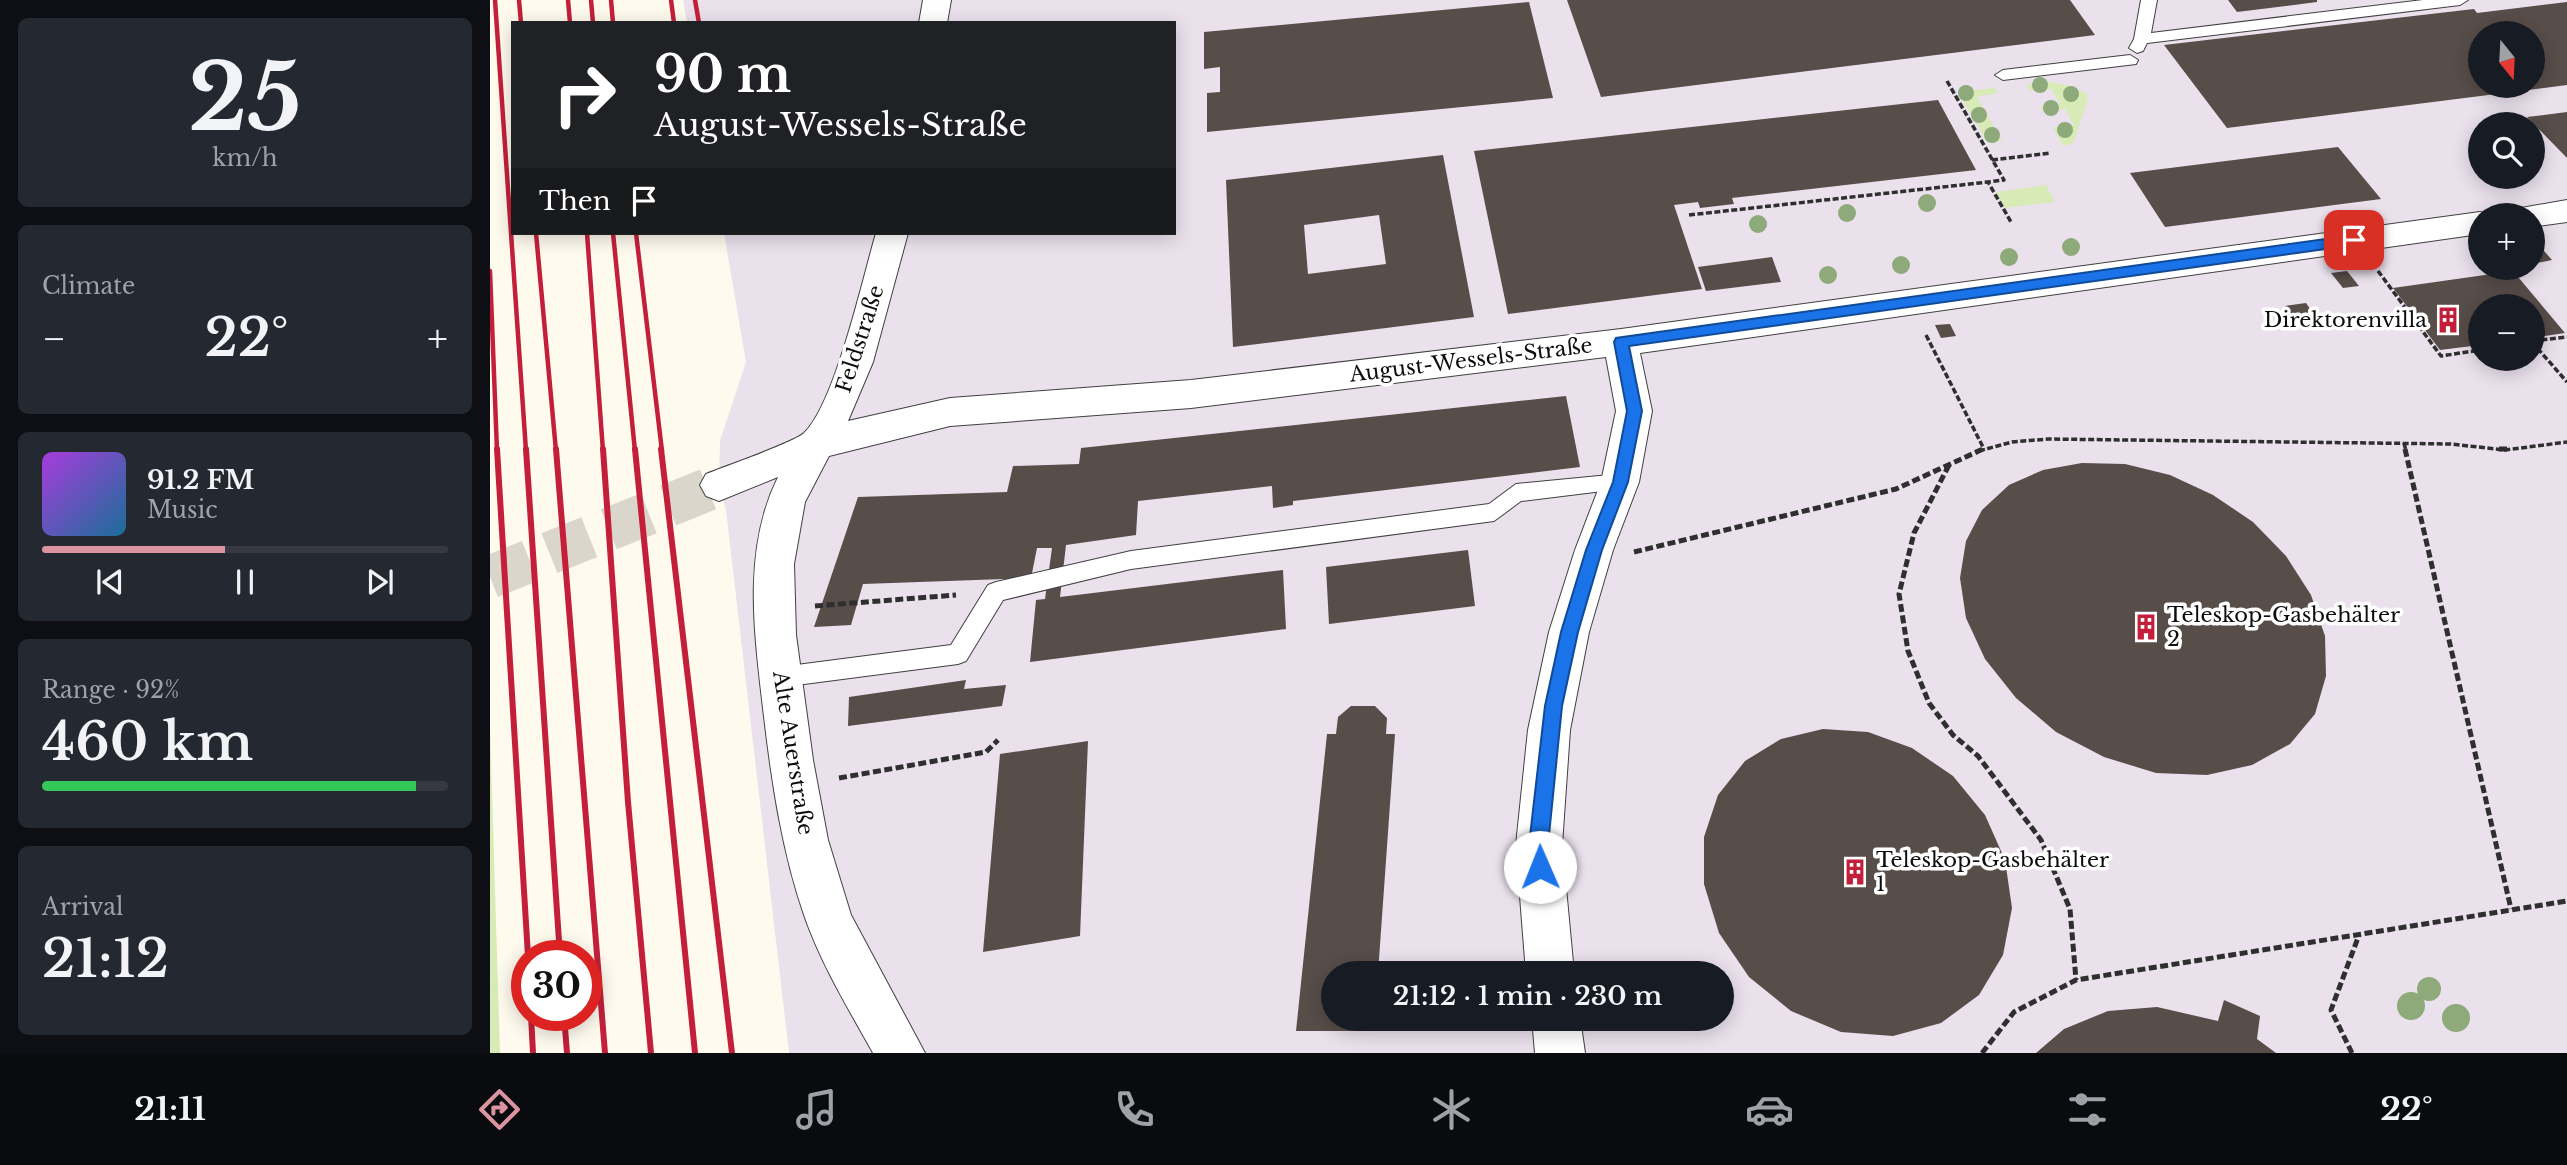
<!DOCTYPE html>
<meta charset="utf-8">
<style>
:root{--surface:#171b24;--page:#242831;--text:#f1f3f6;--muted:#9ea1a6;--line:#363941;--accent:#dd94a1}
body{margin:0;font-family:"Libre Baskerville",serif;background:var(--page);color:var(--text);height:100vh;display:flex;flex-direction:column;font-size:26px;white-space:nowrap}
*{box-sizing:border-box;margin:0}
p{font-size:23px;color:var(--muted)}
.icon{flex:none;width:38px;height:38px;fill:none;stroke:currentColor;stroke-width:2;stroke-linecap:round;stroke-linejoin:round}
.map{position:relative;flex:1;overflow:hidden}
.sheet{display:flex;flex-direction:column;gap:18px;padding:18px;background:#0d0f14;width:490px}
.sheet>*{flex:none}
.guide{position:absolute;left:21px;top:21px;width:665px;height:214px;border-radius:0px;box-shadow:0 4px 18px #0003;background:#202124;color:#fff;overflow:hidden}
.needle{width:46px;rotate:162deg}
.fabs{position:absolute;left:1978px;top:21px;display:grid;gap:14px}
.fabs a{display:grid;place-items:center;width:77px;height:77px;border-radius:50%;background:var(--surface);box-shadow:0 4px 18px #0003;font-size:35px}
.speed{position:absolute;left:21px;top:940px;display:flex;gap:14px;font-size:35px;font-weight:700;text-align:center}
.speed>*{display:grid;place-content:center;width:91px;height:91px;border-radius:50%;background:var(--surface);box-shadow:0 4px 18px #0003;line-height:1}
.speed .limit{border:10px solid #d22;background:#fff;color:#111}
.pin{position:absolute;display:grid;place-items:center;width:60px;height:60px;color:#fff;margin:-30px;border-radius:14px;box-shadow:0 4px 10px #0006}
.me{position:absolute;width:77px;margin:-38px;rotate:359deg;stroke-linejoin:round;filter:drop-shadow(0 0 5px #0008)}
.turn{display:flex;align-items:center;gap:24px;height:147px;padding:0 28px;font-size:32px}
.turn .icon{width:91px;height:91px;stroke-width:2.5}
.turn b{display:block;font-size:49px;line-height:60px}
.then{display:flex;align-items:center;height:66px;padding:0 28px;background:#0003;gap:14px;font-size:26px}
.big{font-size:52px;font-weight:600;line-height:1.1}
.sheet .card{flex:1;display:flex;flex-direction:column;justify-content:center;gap:10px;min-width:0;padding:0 24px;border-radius:10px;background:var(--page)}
.sheet .dial{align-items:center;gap:0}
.dial b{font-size:91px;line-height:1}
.song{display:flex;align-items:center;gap:21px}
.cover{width:84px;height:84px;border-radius:10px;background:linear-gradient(135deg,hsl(280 70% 55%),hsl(200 70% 35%))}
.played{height:7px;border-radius:4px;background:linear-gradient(90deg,var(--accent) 45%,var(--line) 45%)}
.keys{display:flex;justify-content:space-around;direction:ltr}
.heat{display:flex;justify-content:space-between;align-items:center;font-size:38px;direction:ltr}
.charge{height:10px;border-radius:5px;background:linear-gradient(90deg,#34c759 92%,var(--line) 0)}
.trip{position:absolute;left:831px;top:961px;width:413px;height:70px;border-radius:35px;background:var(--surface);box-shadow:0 4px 18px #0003;font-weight:600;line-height:70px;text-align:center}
.menu{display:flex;height:112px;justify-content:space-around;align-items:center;background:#090b0e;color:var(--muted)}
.menu .icon{width:49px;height:49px}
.menu .on{color:var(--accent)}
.menu b{font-size:32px;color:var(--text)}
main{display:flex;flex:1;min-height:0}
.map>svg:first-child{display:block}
</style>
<main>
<section class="sheet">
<div class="card dial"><b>25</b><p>km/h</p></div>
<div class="card"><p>Climate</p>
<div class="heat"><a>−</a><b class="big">22°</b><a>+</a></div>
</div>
<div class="card">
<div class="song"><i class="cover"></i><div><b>91.2 FM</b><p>Music</p></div></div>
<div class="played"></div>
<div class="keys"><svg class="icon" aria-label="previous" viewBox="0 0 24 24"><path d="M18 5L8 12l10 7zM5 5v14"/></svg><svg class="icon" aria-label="pause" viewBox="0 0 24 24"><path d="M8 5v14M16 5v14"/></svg><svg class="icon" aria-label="next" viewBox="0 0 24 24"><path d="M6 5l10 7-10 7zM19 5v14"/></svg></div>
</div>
<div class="card"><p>Range · 92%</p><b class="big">460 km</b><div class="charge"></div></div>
<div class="card"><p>Arrival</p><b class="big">21:12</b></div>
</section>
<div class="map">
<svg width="2077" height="1053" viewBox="0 0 2077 1053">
<rect width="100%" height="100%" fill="#fffaee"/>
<path fill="#eae1ed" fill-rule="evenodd" d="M 193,0 L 2077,0 L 2077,1053 L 299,1053 L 236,510 L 229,485 L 230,441 L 256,362 L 234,233 L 684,233 L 684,23 L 197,23 ZM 1990,33 L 2042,33 L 2042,86 L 1990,86 ZM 1990,124 L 2042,124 L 2042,177 L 1990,177 ZM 1990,215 L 2042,215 L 2042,268 L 1990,268 ZM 1990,306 L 2042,306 L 2042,359 L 1990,359 ZM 844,973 L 1232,973 L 1232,1018 L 844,1018 Z"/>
<g fill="#d8ebb6">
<polygon points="1559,82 1577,85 1597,94 1598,100 1583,143 1573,146 1563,127 1584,125 1575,109 1553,112 1550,107 1571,105 1561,89 1540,91 1537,84"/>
<polygon points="1505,88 1508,93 1487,97 1512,141 1498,143 1468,92"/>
<polygon points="1556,185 1565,202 1515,208 1506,192"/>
<polygon points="0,726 10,1053 0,1053"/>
</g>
<g fill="#574d49" fill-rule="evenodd">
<polygon points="1077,0 1580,0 1605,35 1111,97"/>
<polygon points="1738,0 1827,0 1827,2 1747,12"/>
<polygon points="1039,2 1063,98 717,132 717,93 730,92 730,67 714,69 714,32"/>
<path d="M 2077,2 L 2077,85 L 1737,128 L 1674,45 L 1984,9 L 1987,13 ZM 1990,33 L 2042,33 L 2042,86 L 1990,86 Z"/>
<polygon points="1448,100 1486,170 1242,198 1244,204 1210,208 1208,202 1184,205 1212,289 1018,314 984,151"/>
<polygon points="2077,112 2077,158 2037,117"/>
<polygon points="1848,147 1891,199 1675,227 1640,173"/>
<path d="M 953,155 L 984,317 L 743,347 L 736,180 ZM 889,215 L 896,264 L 818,274 L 814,225 Z"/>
<polygon points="2049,245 2062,260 2047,263 2042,257 2042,247"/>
<polygon points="1282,257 1291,282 1216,291 1208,267"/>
<polygon points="1857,271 1869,286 1853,288 1841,273"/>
<polygon points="2023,271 2075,333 2042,338 2042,306 1990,306 1990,345 1950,350 1903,288"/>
<polygon points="1816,303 1832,326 1810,328 1795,306"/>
<polygon points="1460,324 1466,336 1451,338 1445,325"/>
<polygon points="1076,396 1090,467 803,501 803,505 783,508 782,486 648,501 646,535 576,545 570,597 793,570 796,629 540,662 546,600 555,599 562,548 547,548 541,578 373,584 361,625 324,627 368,497 517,492 523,466 589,464 591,448"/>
<polygon points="1592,463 1635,464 1680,475 1723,495 1763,522 1796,556 1821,595 1835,636 1836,676 1825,714 1800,744 1762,765 1717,775 1666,773 1614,757 1566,732 1526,698 1495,659 1476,618 1470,578 1476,541 1492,510 1519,485 1553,470"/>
<polygon points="978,550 985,606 839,624 836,567"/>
<polygon points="476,680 474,689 516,685 512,706 358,726 359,697"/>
<polygon points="861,706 885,706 897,718 896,734 905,734 888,973 844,973 844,1018 885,1018 884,1031 806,1031 837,734 846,734 848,717"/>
<polygon points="1333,729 1378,732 1422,748 1463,776 1495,815 1515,860 1522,908 1513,955 1489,995 1451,1023 1403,1036 1351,1032 1301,1011 1259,977 1229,933 1214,884 1214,837 1228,795 1255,761 1291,739"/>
<polygon points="598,741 590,936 493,952 510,754"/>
<polygon points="1734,1000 1770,1016 1767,1039 1786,1053 1546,1053 1574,1029 1618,1011 1667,1007 1728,1021"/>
</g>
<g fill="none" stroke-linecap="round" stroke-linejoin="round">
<polyline stroke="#dbd6cc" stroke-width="43" stroke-dasharray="43 21" stroke-linecap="butt" points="0,577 229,485"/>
<g stroke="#404040" stroke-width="2">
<g id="lane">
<polygon points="1651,0 1667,0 1661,33 1933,0 1978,0 1970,5 1657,43 1653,51 1647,53 1639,48 1644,39"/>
<polygon points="1640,55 1648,60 1646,64 1513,80 1505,75 1513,70"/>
<polygon points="1130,474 1137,476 1140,482 1137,488 1031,501 1004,521 641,569 513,600 476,661 468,664 291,687 283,684 280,677 283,670 291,667 461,645 498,585 506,582 641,551 999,504 1026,484"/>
</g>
</g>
<g stroke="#404040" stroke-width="2">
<g id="street">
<polygon points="433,0 461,0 457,23 429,23"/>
<polygon points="2077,200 2077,222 2042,227 2042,215 2026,215 2031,208"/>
<path d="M 1990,212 L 2002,215 L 1990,215 L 1990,234 L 1150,353 L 1162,411 L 1149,482 L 1123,550 L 1099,632 L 1080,730 L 1072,845 L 1084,973 L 1036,973 L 1026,845 L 1038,730 L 1059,632 L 1085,550 L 1111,482 L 1126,411 L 1116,357 L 701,408 L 460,426 L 339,456 L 315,502 L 304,564 L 306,635 L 323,760 L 338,840 L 361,915 L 435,1053 L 383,1053 C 358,1008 331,964 314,915 C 292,851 282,784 274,717 C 265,637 251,552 288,477 L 229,501 L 216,496 L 210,485 L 216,474 C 233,467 305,442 314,433 C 345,404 373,277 386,233 L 418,233 L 383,362 L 358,421 L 460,398 L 701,380 L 1131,329 Z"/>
<polygon points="1042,1018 1090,1018 1095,1053 1045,1053"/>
</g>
</g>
<g stroke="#2f2f2f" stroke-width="3.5" stroke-dasharray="6 2.5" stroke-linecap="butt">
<polyline points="1457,81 1514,180 1498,182 1521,222"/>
<polyline points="1502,160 1560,153"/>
<polyline points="1199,215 1498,182"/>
<polyline points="1888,271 1951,356 1990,350"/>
<polyline points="1436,335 1494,449"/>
<polyline points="2043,341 2077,337"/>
<polyline points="2042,342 2077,382"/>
<polyline points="1914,443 1916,451"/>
<polyline points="1489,451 1522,442 1558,439 1961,444 2015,450 2077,442"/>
</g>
<g stroke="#2f2f2f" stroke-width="5" stroke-dasharray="8 3.5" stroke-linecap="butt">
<polyline points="1915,449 2021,909"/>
<polyline points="2009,449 2020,449"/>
<polyline points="1459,465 1424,533 1409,594 1418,651 1439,703 1463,735 1488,756 1551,840 1580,909 1586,980"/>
<polyline points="1144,552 1406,489 1493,449"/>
<polyline points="325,606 466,595"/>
<polyline points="349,778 496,752 508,740"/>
<polyline points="1492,1053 1524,1012 1586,980 2077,901"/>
<polyline points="1862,1053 1841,1010 1869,935"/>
</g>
<use href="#lane" fill="#fff" fill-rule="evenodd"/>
<use href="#street" fill="#fff" fill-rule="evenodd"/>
<g stroke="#c41f3a" stroke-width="4.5">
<polyline points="5,0 36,451"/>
<polyline points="29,0 31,23"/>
<polyline points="78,0 80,23"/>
<polyline points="101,0 103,23"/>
<polyline points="121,0 123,23"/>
<polyline points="181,0 184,23"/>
<polyline points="205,0 209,23"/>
<polyline points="46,233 66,451"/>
<polyline points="97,233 113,451"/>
<polyline points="123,233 145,451"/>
<polyline points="146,233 172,451"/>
<polyline points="0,271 7,451"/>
</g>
<g stroke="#c41f3a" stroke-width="6">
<polyline points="7,449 38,956"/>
<polyline points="36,449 70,956"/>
<polyline points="66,449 115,1053"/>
<polyline points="113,449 138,802 161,1053"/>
<polyline points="145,449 205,1053"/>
<polyline points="171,449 242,1053"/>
<polyline points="41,1015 43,1053"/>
<polyline points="74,1015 77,1053"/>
</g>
</g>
<g fill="#8faa7a">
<circle cx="1550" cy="85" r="8"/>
<circle cx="1476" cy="93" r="8"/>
<circle cx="1581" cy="94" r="8"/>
<circle cx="1561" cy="108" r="8"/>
<circle cx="1489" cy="115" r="8"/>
<circle cx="1575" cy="130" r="8"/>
<circle cx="1502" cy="135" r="8"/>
<circle cx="1437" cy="203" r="9"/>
<circle cx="1357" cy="213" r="9"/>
<circle cx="1268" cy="224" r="9"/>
<circle cx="1581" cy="247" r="9"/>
<circle cx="1519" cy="257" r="9"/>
<circle cx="1411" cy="265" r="9"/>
<circle cx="1338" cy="275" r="9"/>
<circle cx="1939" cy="989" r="12"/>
<circle cx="1921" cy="1006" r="14"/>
<circle cx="1966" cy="1018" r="14"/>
</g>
<polygon fill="#1a73e8" stroke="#114b97" stroke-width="2" points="1864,235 1870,240 1864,245 1139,346 1152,411 1138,482 1112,550 1088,632 1072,706 1058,845 1060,867 1057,874 1050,877 1044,874 1039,845 1055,706 1071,632 1096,550 1123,482 1137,411 1124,342 1126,338"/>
<defs>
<g id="building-bare" transform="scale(2.1)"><path d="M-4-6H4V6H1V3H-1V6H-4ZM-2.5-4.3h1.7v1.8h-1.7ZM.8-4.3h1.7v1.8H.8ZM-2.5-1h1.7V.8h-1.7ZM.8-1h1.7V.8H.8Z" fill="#c41f3a" stroke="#fff" stroke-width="2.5" paint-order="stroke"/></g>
</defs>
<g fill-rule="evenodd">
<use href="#building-bare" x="1958" y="320"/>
<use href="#building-bare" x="1656" y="627"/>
<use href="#building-bare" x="1365" y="872"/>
</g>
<g text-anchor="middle" stroke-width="7" stroke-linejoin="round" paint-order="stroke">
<g font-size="21" fill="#0d0d0d" stroke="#fff" text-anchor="start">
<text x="1937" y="327" text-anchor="end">Direktorenvilla</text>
<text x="1677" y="622">Teleskop-Gasbehälter<tspan x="1677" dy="24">2</tspan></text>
<text x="1386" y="867">Teleskop-Gasbehälter<tspan x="1386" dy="24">1</tspan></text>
</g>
<g font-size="21" fill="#0d0d0d" stroke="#fff">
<text transform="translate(370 339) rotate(-72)" y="7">Feldstraße</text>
<text transform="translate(981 360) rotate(-7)" y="7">August-Wessels-Straße</text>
<text transform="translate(303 753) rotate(81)" y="7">Alte Auerstraße</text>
</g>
</g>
</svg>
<div class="fabs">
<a><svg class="needle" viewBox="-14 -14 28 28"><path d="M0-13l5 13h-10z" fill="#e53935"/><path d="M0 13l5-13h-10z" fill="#9ea1a6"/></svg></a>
<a><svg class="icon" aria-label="search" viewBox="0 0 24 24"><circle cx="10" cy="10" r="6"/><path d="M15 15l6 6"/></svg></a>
<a>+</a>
<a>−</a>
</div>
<div class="speed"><div class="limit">30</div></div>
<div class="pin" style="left:1864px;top:240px;background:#d93025"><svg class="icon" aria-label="arrive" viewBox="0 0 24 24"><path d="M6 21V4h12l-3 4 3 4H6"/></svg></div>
<svg class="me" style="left:1050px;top:867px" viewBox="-20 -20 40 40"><circle r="19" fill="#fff"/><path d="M0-13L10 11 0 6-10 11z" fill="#1a73e8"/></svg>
<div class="trip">21:12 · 1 min · 230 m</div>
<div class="guide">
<div class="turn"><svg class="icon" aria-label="right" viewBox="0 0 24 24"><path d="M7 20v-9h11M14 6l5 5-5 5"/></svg><div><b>90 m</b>August-Wessels-Straße</div></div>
<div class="then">Then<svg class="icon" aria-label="arrive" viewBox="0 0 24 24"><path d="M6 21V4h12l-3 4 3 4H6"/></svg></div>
</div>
</div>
</main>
<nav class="menu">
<b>21:11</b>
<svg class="icon on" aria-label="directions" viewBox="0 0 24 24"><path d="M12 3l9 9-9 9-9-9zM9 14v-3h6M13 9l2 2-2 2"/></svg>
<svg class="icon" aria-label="music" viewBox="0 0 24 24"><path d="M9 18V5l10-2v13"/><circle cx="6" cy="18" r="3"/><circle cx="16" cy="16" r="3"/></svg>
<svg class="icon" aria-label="phone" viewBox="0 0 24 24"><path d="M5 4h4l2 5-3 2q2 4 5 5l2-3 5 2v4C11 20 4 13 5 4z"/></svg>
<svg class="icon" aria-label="climate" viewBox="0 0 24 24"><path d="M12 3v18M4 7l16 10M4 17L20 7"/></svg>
<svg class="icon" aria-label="car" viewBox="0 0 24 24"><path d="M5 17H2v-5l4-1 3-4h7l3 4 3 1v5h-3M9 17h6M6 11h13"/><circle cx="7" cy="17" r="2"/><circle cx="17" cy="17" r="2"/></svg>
<svg class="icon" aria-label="filters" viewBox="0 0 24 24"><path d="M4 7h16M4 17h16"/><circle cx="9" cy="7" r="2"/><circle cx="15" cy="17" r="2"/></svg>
<b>22°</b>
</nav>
